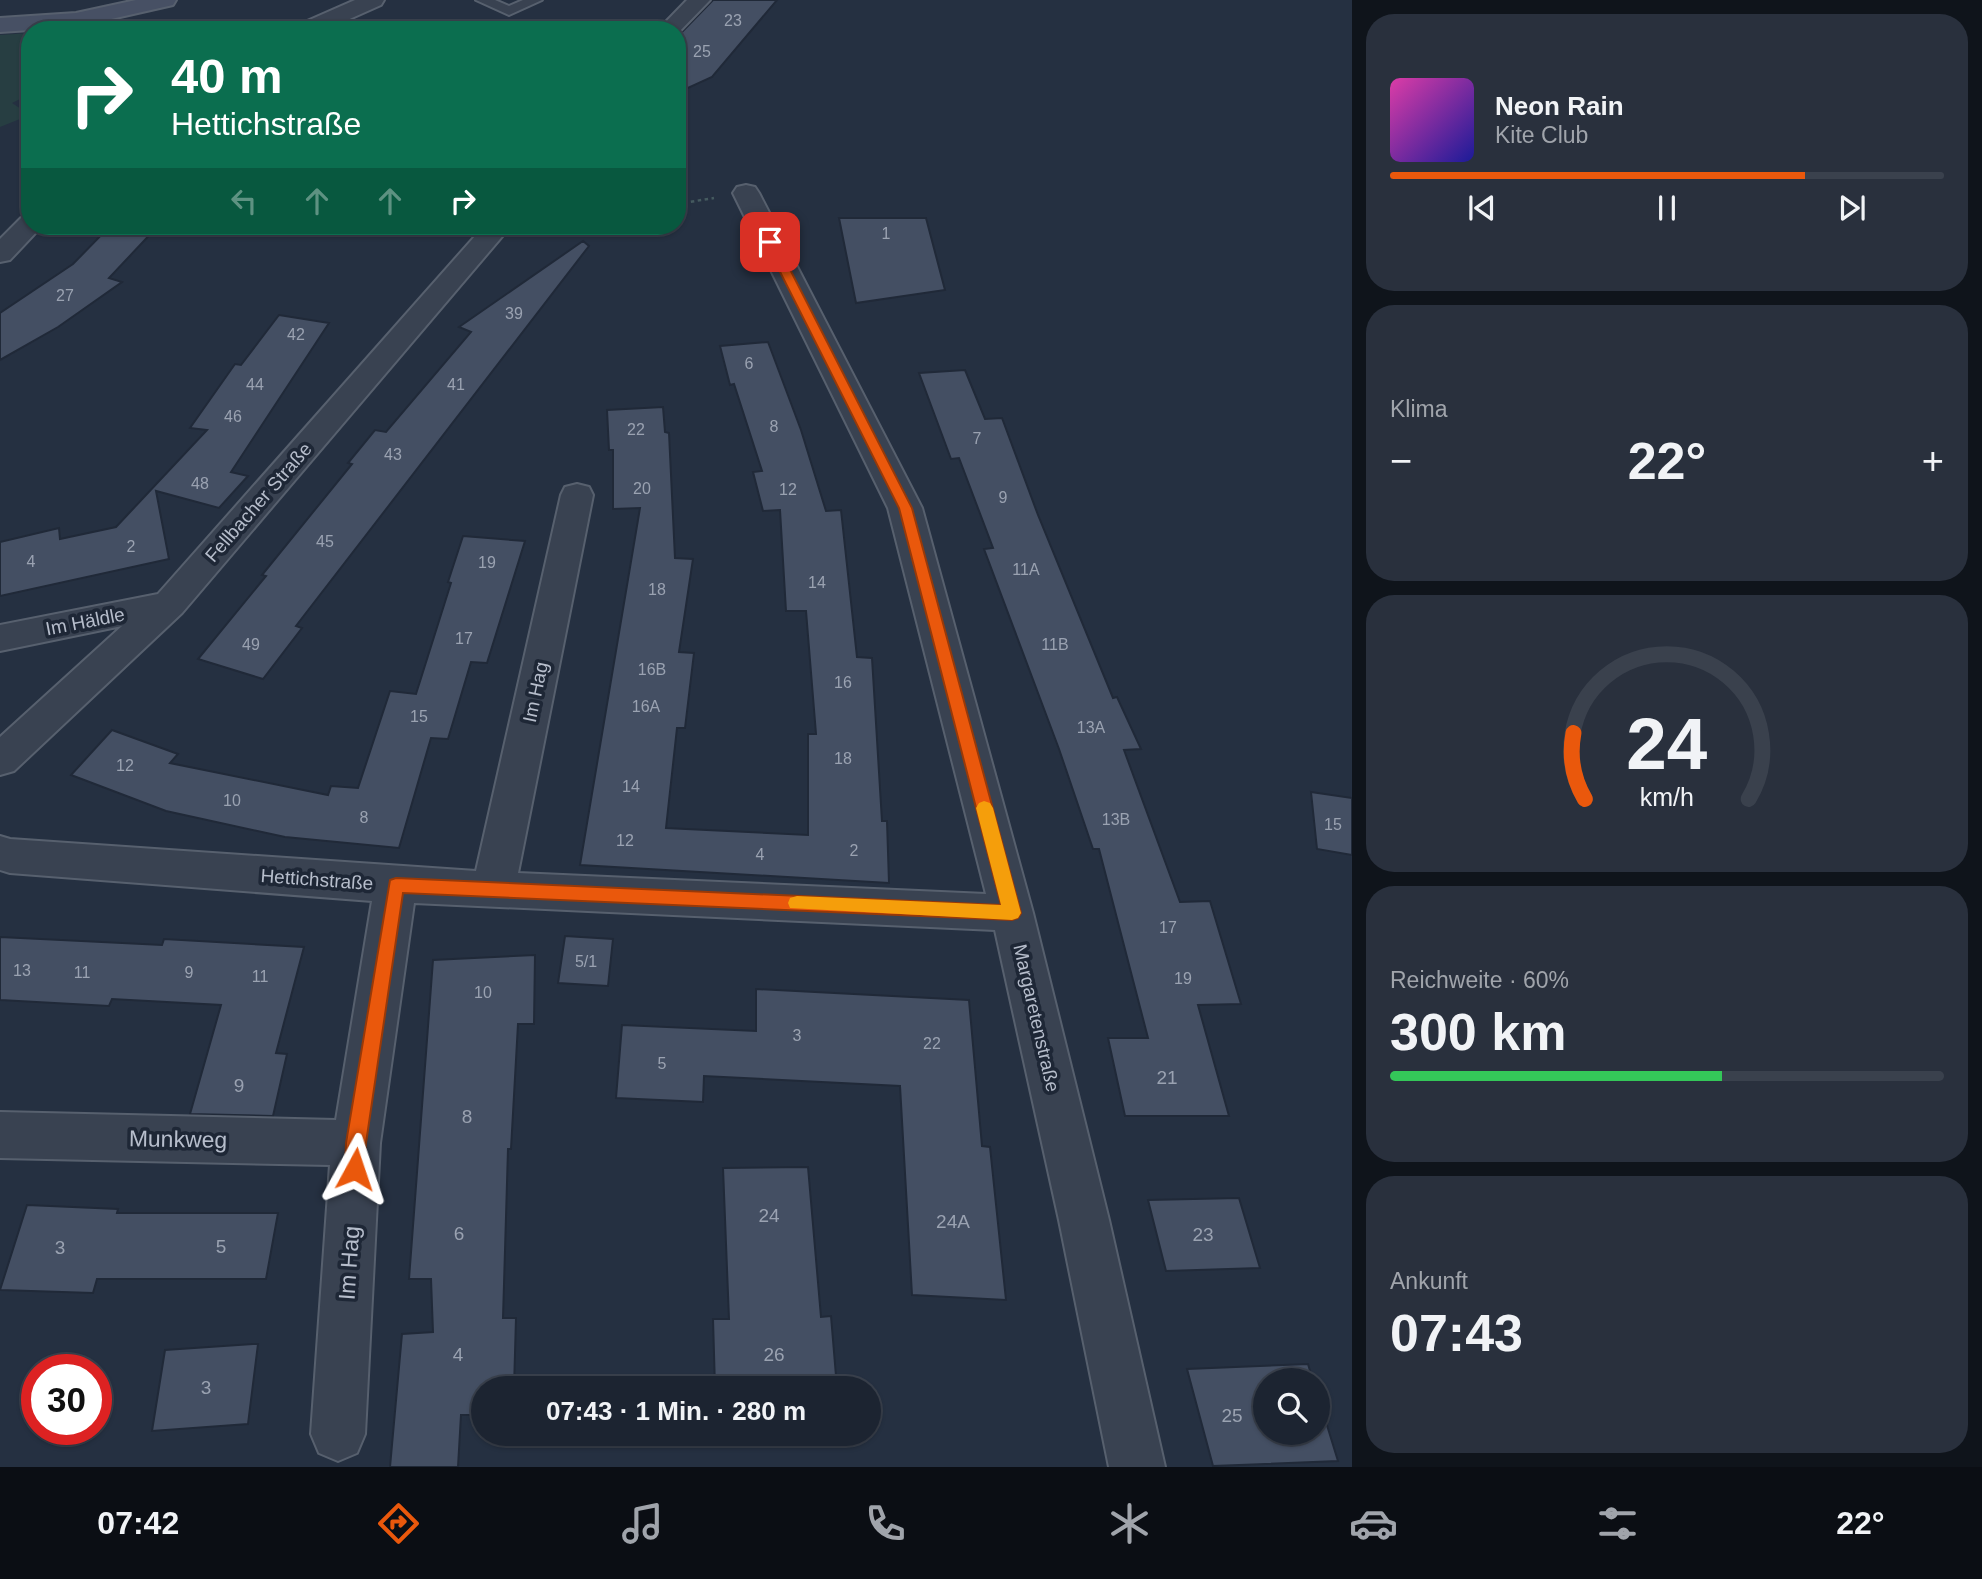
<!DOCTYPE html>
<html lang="de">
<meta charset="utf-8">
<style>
:root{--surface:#1c2431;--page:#29303d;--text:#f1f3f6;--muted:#a0a4ab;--line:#3a414d;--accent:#ea580c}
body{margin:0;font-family:Helvetica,sans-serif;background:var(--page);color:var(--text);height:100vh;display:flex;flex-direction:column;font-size:26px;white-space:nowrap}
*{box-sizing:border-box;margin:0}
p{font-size:23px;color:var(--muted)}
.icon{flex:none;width:38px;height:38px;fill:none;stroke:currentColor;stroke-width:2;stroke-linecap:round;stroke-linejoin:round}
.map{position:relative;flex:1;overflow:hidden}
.sheet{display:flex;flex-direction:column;gap:14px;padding:14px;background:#0f141b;width:630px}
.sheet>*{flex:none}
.hud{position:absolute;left:21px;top:21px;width:665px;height:214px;border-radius:28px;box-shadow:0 2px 5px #0004,0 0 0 2px var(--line);background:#0b6e4f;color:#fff;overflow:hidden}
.controls{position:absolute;left:1253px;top:1368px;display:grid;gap:14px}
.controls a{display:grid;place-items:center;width:77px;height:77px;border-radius:50%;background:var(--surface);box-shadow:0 2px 5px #0004,0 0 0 2px var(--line);font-size:35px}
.speed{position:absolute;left:21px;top:1354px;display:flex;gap:14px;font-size:35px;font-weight:700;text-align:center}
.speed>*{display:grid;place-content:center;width:91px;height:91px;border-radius:50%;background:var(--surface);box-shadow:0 2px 5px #0004,0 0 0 2px var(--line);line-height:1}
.speed .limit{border:10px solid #d22;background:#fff;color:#111}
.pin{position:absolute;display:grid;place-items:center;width:60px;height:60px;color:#fff;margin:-30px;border-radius:14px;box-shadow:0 4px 10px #0006}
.me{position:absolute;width:77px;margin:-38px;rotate:5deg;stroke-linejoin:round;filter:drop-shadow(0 0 5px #0008)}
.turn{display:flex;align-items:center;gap:24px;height:147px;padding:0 35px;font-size:32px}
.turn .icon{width:91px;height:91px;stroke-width:2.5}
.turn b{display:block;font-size:49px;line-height:60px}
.lanes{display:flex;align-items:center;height:66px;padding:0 35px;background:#0003;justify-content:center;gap:35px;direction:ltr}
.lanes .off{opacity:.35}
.big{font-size:52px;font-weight:800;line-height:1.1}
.sheet .widget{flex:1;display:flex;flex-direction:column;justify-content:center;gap:10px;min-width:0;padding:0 24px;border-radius:28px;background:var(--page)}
.sheet .dial{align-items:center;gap:0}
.dial svg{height:182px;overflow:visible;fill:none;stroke:var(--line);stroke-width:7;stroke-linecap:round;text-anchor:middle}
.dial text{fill:var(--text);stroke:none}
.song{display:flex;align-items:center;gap:21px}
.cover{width:84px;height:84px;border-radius:10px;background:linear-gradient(135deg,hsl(320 70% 55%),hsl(240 70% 35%))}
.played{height:7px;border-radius:4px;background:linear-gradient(90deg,var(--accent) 75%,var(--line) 75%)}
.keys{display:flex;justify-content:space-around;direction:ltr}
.heat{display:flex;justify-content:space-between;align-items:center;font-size:38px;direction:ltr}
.charge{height:10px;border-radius:5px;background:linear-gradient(90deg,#34c759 60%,var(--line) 0)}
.trip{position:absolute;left:471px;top:1376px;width:410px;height:70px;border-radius:35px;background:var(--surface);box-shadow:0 2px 5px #0004,0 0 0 2px var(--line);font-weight:800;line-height:70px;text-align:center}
.tabs{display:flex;height:112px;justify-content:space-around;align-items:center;background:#0b0e14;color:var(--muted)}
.tabs .icon{width:49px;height:49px}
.tabs .current{color:var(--accent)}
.tabs b{font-size:32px;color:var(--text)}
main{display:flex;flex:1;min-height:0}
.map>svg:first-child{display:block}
</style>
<main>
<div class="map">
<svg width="1352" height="1467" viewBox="0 0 1352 1467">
<rect width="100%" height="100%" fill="#253041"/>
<polygon fill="#273e42" points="30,33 30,94 12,103 30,115 0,127 0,35"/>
<g fill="#444f63" stroke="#202938" stroke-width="2">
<polygon points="713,0 777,0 712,77 677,93 677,37"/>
<polygon points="839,218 926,218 945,290 856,303"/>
<polygon points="110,226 158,226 109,278 122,282 58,327 0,360 0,313 73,264"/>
<polygon points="583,241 589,246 296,626 302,628 263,679 198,659 266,576 262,575 352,464 348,463 375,430 386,432 471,332 459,327"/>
<polygon points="279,315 329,323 231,472 248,476 219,508 156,491 169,559 0,596 0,542 59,528 60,539 116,527 207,430 190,428 235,364 241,365"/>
<polygon points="768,342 801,430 826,511 841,510 857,657 872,658 882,821 887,821 889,883 580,865 640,508 613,509 613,450 609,450 607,410 663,407 665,432 669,433 675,558 693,559 679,652 694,653 685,728 677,728 666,828 808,835 808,734 816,734 806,611 786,611 780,510 763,511 753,472 762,471 734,384 730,385 720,346"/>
<polygon points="965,370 985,419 1002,418 1038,515 1113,698 1117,697 1141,749 1124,750 1180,902 1210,901 1241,1004 1198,1005 1229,1116 1125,1116 1108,1038 1148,1038 1099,849 1093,849 1059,749 984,549 993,548 959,458 951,459 919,373"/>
<polygon points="463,536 525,541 487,663 471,662 448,739 431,738 399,848 285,837 166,811 71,775 112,730 178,754 170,763 328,795 331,786 358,788 390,691 416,694 451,583 448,582"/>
<polygon points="1311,792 1352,798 1352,855 1317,849"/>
<polygon points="565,936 613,939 608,986 558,983"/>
<polygon points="0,937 162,945 164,939 304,947 276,1053 287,1054 273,1116 190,1114 221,1005 112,999 109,1006 0,1000"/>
<polygon points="535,955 534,1024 518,1024 511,1149 508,1149 503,1318 516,1318 514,1388 483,1388 483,1415 461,1415 458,1467 390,1467 402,1334 433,1332 431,1279 409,1279 433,960"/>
<polygon points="756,989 969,1000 982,1146 990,1147 1006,1300 912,1295 900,1086 704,1076 703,1102 616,1098 622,1025 756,1031"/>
<polygon points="808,1167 821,1317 831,1316 837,1388 715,1388 713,1319 729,1319 723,1168"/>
<polygon points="1239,1198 1260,1268 1166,1271 1148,1200"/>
<polygon points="27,1205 118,1209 117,1213 278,1213 266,1279 97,1279 93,1293 0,1290"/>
<polygon points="253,1344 258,1344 248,1424 152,1431 165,1350"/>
<polygon points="1308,1364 1313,1381 1265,1381 1265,1433 1318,1433 1318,1396 1338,1461 1213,1466 1187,1369"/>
</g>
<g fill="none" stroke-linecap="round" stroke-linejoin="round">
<g stroke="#57606e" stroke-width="4">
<polygon id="lane" points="476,0 495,0 509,6 523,0 542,0 509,15"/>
</g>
<g stroke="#57606e" stroke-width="4">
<g id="street">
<polygon points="355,0 384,0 381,5 325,30 295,30 298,25"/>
<polygon points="687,0 710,0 677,34 677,30 658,30"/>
<polygon points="746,185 755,187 759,193 922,508 1033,913 1109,1220 1165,1467 1109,1467 1059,1220 995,930 414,903 380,1143 365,1434 357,1453 338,1461 319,1453 311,1434 330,1165 0,1158 0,1112 336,1120 372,901 10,873 0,870 0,836 10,839 476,871 561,495 565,487 577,484 589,487 593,495 518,873 986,894 888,508 733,193 737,187"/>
<polygon points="30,216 30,226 42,226 10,260 0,262 0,239 21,218"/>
<polygon points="484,226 511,226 182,613 14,771 0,775 0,737 122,626 0,651 0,625 158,594"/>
</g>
</g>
<g stroke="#57606e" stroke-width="4">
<polygon id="secondary" points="136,0 176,0 173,5 76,27 0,32 0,18 76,13"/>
</g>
<polyline stroke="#455a5f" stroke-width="2.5" stroke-dasharray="3.5 3.5" stroke-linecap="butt" points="677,204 714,198"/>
<use href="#lane" fill="#394251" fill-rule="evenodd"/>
<use href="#street" fill="#394251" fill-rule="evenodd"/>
<use href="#secondary" fill="#475064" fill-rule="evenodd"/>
</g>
<polygon fill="#ea580c" stroke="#983908" stroke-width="2" points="770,238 776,242 912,508 1021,913 1018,918 1012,920 403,893 366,1143 362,1176 355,1179 348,1176 345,1169 346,1143 390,880 396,878 1001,905 899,508 765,242"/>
<polygon fill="#f59e0b" points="984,801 990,803 993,808 1021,913 1018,918 1012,920 790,908 788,903 790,898 797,896 1001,905 976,808 979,803"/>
<g text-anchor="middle" stroke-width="7" stroke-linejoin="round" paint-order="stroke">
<g font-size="16" fill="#9aa2b1">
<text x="733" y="26">23</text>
<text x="702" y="57">25</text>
<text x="886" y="239">1</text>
<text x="65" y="301">27</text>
<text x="514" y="319">39</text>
<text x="296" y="340">42</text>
<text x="749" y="369">6</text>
<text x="255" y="390">44</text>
<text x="456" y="390">41</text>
<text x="233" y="422">46</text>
<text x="774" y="432">8</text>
<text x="636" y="435">22</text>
<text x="977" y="444">7</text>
<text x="393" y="460">43</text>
<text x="200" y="489">48</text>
<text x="642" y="494">20</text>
<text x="788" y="495">12</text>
<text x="1003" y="503">9</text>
<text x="325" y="547">45</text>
<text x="131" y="552">2</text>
<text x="31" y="567">4</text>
<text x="487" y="568">19</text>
<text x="1026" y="575">11A</text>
<text x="817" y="588">14</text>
<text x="657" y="595">18</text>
<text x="464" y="644">17</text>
<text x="251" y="650">49</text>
<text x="1055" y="650">11B</text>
<text x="652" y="675">16B</text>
<text x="843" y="688">16</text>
<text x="646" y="712">16A</text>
<text x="419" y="722">15</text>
<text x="1091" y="733">13A</text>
<text x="843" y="764">18</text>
<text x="125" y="771">12</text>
<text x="631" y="792">14</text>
<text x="232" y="806">10</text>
<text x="364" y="823">8</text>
<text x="1116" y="825">13B</text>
<text x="1333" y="830">15</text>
<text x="625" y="846">12</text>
<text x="854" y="856">2</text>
<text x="760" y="860">4</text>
<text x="1168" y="933">17</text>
<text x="586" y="967">5/1</text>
<text x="22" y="976">13</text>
<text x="82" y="978">11</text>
<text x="189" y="978">9</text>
<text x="260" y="982">11</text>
<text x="1183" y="984">19</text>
<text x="483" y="998">10</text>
<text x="797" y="1041">3</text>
<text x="932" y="1049">22</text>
<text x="662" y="1069">5</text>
</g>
<g font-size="19" fill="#b6bdcb" stroke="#1e2736">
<text transform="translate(258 502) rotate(-49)" y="7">Fellbacher Straße</text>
<text transform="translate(85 621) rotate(-11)" y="7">Im Häldle</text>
<text transform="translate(535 692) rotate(-78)" y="7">Im Hag</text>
<text transform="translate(317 879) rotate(4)" y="7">Hettichstraße</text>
<text transform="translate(1037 1018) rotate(77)" y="7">Margaretenstraße</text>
</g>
<g font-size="19" fill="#9aa2b1">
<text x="1167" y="1084">21</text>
<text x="239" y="1092">9</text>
<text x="467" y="1123">8</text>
<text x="769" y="1222">24</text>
<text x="953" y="1228">24A</text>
<text x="459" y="1240">6</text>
<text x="1203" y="1241">23</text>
<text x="221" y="1253">5</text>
<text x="60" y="1254">3</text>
<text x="458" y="1361">4</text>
<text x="774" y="1361">26</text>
<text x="206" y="1394">3</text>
<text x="1232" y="1422">25</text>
</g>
<g font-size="23" fill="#b6bdcb" stroke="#1e2736">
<text transform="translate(178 1139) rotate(1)" y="8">Munkweg</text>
<text transform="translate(349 1263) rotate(-86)" y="8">Im Hag</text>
</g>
</g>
</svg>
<div class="controls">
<a><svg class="icon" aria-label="search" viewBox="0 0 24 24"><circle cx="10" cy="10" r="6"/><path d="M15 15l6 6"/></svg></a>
</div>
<div class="speed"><div class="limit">30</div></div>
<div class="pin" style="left:770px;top:242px;background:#d93025"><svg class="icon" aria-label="arrive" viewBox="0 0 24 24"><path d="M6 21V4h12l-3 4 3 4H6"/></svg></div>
<svg class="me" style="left:355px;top:1169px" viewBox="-20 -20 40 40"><path d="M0-17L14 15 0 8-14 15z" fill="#ea580c" stroke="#fff" stroke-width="4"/></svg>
<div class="trip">07:43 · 1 Min. · 280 m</div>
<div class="hud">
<div class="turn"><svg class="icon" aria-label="right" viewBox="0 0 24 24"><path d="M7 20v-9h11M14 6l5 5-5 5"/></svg><div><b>40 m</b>Hettichstraße</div></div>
<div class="lanes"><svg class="icon off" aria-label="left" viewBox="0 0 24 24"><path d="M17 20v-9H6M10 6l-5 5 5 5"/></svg><svg class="icon off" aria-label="ahead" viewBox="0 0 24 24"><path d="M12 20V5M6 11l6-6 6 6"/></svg><svg class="icon off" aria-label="ahead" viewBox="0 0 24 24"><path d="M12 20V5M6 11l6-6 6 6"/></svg><svg class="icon" aria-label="right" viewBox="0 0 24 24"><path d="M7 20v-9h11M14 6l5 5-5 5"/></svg></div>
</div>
</div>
<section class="sheet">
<div class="widget">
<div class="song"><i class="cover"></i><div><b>Neon Rain</b><p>Kite Club</p></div></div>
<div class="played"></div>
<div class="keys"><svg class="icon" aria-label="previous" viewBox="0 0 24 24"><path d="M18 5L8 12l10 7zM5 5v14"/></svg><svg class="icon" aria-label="pause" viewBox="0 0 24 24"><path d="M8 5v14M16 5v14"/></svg><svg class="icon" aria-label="next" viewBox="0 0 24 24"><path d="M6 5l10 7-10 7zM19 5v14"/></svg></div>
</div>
<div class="widget"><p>Klima</p>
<div class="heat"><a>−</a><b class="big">22°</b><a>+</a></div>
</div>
<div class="widget dial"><svg viewBox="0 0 100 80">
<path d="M14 69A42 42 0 1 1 86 69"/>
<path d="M14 69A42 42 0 0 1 9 40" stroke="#ea580c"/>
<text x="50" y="56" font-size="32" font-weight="700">24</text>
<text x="50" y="72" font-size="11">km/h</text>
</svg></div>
<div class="widget"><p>Reichweite · 60%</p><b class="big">300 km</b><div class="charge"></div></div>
<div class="widget"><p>Ankunft</p><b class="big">07:43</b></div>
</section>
</main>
<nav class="tabs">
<b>07:42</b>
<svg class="icon current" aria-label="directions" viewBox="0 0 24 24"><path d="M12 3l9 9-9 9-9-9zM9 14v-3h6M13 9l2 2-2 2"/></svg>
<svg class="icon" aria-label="music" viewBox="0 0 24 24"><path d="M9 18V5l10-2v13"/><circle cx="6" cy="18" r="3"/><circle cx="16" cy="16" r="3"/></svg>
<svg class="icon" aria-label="phone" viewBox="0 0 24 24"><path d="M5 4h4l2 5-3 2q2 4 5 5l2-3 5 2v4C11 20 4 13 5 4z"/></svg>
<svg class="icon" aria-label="climate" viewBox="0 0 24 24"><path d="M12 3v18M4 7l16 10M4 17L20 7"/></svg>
<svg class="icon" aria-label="car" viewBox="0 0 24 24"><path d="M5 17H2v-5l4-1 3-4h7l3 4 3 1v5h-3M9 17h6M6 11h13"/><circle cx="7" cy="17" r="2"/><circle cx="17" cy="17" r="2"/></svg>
<svg class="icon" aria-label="filters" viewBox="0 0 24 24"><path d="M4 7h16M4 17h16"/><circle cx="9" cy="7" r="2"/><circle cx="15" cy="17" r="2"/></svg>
<b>22°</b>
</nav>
